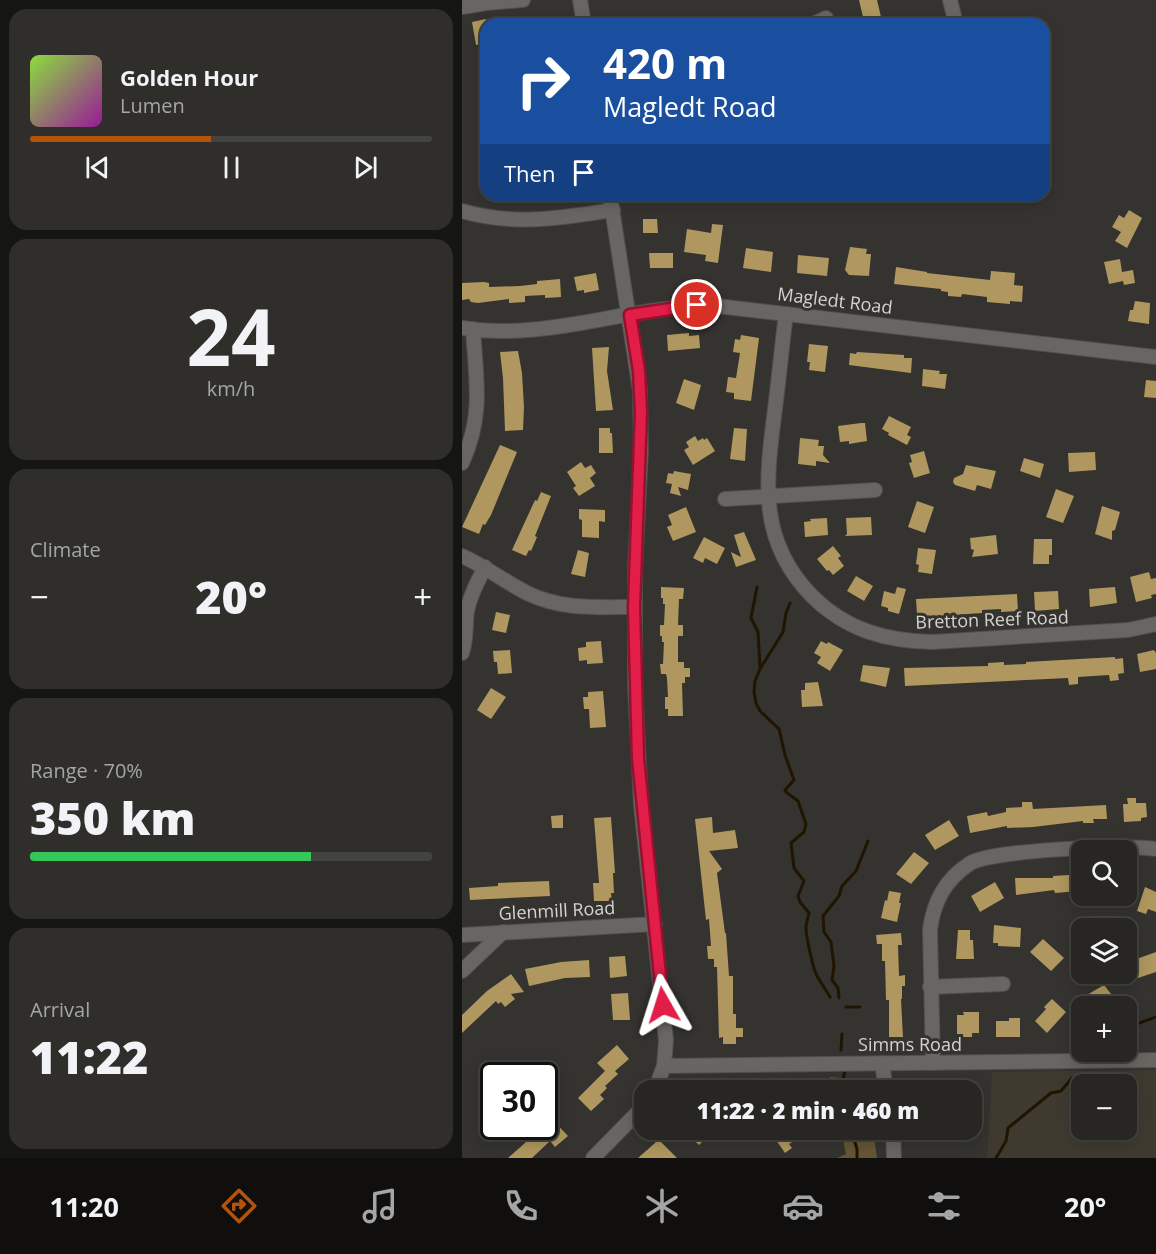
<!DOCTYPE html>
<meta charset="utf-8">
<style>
:root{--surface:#272623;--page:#2f2e2b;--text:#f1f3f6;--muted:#a4a5a6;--line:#434341;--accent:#b45309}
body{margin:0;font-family:"Open Sans",sans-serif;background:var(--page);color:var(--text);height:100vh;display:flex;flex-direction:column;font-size:22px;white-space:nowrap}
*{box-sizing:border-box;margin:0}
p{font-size:20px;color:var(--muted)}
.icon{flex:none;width:33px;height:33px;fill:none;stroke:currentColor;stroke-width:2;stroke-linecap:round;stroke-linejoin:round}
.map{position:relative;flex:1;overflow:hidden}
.details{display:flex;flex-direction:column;gap:9px;padding:9px;background:#151513;width:462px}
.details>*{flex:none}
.guide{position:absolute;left:18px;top:18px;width:570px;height:183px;border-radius:18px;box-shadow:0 3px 15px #0003,0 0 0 2px var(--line);background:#1a4fa0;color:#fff;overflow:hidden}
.tools{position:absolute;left:609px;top:840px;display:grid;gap:12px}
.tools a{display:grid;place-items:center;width:66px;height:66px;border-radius:12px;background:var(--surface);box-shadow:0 3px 15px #0003,0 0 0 2px var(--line);font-size:30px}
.speed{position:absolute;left:18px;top:1062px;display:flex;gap:12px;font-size:30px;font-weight:700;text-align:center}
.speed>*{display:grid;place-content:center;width:78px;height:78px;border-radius:50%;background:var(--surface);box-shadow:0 3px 15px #0003,0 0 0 2px var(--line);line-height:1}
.speed .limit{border:3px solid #111;border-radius:9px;background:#fff;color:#111}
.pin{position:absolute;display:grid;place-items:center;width:51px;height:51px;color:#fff;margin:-26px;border:3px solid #fff;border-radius:50%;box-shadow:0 2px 6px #0007}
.me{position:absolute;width:66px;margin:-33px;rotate:354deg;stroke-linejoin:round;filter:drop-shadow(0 0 4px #0008)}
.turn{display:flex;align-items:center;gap:21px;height:126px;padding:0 24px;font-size:27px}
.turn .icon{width:78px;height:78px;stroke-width:2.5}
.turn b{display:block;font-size:42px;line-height:51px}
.then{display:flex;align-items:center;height:57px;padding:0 24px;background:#0003;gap:12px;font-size:22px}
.big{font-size:45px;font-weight:800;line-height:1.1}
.details .card{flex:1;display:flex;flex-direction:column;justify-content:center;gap:9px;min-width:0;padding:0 21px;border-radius:18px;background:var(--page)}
.details .dial{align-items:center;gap:0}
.dial b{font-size:78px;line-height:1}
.song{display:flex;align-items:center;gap:18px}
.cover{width:72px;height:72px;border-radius:9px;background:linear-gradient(135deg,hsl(90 70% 55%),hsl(300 70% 35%))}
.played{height:6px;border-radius:3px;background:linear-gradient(90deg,var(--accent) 45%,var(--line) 45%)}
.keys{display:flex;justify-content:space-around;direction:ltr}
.heat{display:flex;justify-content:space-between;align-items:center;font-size:33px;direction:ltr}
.charge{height:9px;border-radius:4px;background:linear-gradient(90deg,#34c759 70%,var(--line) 0)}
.trip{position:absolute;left:172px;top:1080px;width:348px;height:60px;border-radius:18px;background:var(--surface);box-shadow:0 3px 15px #0003,0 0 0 2px var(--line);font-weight:800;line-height:60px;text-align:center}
.dock{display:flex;height:96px;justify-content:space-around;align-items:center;background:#100f0e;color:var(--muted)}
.dock .icon{width:42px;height:42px}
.dock .selected{color:var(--accent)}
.dock b{font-size:27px;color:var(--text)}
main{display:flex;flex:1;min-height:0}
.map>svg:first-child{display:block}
</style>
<main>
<section class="details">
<div class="card">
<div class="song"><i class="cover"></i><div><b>Golden Hour</b><p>Lumen</p></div></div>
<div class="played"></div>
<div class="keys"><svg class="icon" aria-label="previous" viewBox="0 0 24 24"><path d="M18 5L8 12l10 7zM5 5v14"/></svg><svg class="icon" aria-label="pause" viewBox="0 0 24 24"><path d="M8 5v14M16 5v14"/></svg><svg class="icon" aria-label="next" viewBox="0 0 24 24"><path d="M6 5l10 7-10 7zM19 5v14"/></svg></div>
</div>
<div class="card dial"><b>24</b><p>km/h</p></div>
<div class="card"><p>Climate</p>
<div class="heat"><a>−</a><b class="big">20°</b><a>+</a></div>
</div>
<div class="card"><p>Range · 70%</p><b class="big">350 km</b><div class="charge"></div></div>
<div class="card"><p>Arrival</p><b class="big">11:22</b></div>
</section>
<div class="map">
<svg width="694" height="1158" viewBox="0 0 694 1158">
<rect width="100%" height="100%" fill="#34332f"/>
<path fill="#3e3a30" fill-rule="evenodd" d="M 694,1070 L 694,1158 L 525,1158 L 530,1072 ZM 620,1084 L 664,1084 L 664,1130 L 620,1130 Z"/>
<g fill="#645635">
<polygon points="368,1077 396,1079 400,1090 370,1090"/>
<polygon points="379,1130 411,1130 415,1158 375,1158 384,1154"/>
</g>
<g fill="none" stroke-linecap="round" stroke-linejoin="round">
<g stroke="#201500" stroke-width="3">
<polyline points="295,587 289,618 296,632 298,667"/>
<path d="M 328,603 L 324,613 L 321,632 L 298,669 L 293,681 L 292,692 L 294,703 L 298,711 L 317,729 L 323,755 L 332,780 L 323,790 L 324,792 L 336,801 L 344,824 L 342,832 L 329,843 L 332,868 L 342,881 L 336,896 L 338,902 L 347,913 C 346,918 344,923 344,928 C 344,936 351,969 355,976 C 359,983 364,990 368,997"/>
<polyline points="377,998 376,988 370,980 372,966 369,942 362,932 361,916 377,896 380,886 394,871 406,841"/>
<polyline points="384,1007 398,1007"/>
<polyline points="664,1028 694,1017"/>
<polyline points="379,1050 380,1034"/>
<polyline points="383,1090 381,1082 383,1068"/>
<polyline points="389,1130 395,1149 395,1158"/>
<polyline points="534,1158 544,1141 546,1128 589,1093 599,1091 610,1078"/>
</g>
</g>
<g fill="#af975f">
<polygon points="397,0 415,0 419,17 402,21"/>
<polygon points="24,19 24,43 14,45 10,22"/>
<polygon points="667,210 680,218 665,248 653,241 659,232 650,227 657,215 662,218"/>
<polygon points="181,219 195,219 196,233 181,233"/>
<polygon points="250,224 261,225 256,263 243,261 244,255 222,252 225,229 249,233"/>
<polygon points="388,247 405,249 404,254 409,254 407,276 387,275 383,270"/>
<polygon points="284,248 311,252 309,272 281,268"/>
<polygon points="187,253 211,253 211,268 188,268"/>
<polygon points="336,255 367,258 365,276 335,273"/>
<polygon points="658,259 660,272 671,270 673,283 662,285 661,281 647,284 642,262"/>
<polygon points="434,267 465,272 465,273 528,280 529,271 553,273 552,285 561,286 560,302 548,301 548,304 525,302 525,297 500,294 499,297 486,296 486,292 479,291 479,289 432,284"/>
<polygon points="134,273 137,290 122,293 122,290 115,291 112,277"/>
<polygon points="98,279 99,297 83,298 83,295 63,296 63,302 47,303 47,299 16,303 9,302 7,299 0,300 0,283 22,282 27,283 27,287 58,286 75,284 75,281"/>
<polygon points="673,301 688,303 687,324 666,321 668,310 671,310"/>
<polygon points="227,333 227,336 237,335 238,348 206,351 205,335"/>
<polygon points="279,335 297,338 289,401 272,399 272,393 264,392 266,377 274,378 278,353 271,352 273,339 278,340"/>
<polygon points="347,344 366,346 363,372 347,370 348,362 345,362"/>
<polygon points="147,347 145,371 151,410 134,411 130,348"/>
<polygon points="56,351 60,373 62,407 61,430 43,431 41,378 38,352"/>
<polygon points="395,352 442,355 442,358 450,358 449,373 387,365 388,353 394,354"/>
<polygon points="461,369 478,371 477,374 485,374 483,389 460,386"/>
<polygon points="222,379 239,385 232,410 214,403"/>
<polygon points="684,380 694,381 694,398 682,397"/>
<polygon points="427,416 449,427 445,435 449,437 445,445 426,435 427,433 420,429"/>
<polygon points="399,423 403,423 405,441 387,444 387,441 378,442 376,426"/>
<polygon points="137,428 148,428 148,433 150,433 151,453 137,453"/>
<polygon points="272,428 285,429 283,461 268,459"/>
<polygon points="233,436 236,441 241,438 242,440 245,438 253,451 231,465 222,450 227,447 224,442"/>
<polygon points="338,438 357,440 356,446 362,446 361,455 368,463 354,461 354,466 336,464"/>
<polygon points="38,445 55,452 29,515 23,525 21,524 17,534 0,527"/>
<polygon points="462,451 468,473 452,478 447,463 450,462 448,455"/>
<polygon points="633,452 634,470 607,472 606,453"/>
<polygon points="562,458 582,464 578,478 558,471"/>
<polygon points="119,462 123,468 129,465 134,473 128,478 133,486 117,496 111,488 114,486 105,472"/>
<polygon points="504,465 534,471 529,489 515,485 513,491 493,485 491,482 492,478 501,474"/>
<polygon points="212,471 229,474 226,490 216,487 219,496 208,493 210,484 204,483 206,473 211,474"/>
<polygon points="594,489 612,496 601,523 584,517"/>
<polygon points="79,492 89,496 73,536 75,537 69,551 67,550 64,556 50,550 73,500 75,501"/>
<polygon points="455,501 472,507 463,533 446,527"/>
<polygon points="640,506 658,512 653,530 650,531 650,540 633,534"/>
<polygon points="224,507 234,532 211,541 205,527 210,525 206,515"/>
<polygon points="117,509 143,510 143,522 137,521 137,538 120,537 120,520 117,519"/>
<polygon points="409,517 410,535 383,536 385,534 384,518"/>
<polygon points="365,518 366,535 343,537 342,522 349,521 348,519"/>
<polygon points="282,532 294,560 274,567 269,552 279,557 272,535"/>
<polygon points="534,535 536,554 510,557 512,550 509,549 508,538"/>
<polygon points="242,537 263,548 255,564 243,558 241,563 231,558"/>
<polygon points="572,539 590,539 590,555 587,555 587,564 571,564"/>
<polygon points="371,546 379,556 376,558 382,566 371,575 367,570 365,571 355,559"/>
<polygon points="456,548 474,550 470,574 456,572 457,565 454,564"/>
<polygon points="116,550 127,553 123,577 109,574"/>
<polygon points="687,572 689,579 694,578 694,594 689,595 690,598 674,602 668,577"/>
<polygon points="394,576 411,586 402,601 385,591"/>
<polygon points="199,587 222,588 221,599 217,599 216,625 221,625 221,636 216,636 216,662 222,662 222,668 228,668 228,677 223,677 223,683 220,683 221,716 206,716 206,709 203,709 203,697 206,697 205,678 204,674 199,674 198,664 201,664 202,642 200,642 200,636 198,636 198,625 202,625 203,604 201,604 201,598 199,598"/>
<polygon points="435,587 444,589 437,614 426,611 426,608 419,606 422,591 433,594"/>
<polygon points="653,587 655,603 628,607 627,589"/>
<polygon points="596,591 597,609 573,611 572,592"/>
<polygon points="555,594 556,611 539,612 539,609 520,610 520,613 464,617 464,614 455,614 454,599"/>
<polygon points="34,612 48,615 44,633 30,630"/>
<polygon points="139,641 141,663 125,664 125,660 117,661 116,648 124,647 124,642"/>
<polygon points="359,641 365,644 366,642 381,650 368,671 355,663 359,657 352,653"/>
<polygon points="48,650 50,673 36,674 35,662 32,662 31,651"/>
<polygon points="692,650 694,653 694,669 678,672 675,654"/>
<polygon points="653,657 653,659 661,658 662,673 656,674 657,680 648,681 647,675 616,677 616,684 607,685 606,678 443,686 442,668 526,666 526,663 542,662 542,665 564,664 564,662"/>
<polygon points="401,665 428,668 424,687 398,681"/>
<polygon points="356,682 361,706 340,707 339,690 343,690 343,683"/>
<polygon points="29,688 44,697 29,719 15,710"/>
<polygon points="141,691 144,727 128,728 127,709 122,709 121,697 126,697 126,692"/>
<polygon points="665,798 674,798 674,803 684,803 685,817 679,818 679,821 662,822 661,804 666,804"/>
<polygon points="560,802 570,802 571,809 644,805 645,819 631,819 632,823 621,823 621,821 571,827 545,828 545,826 508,833 505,816 525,812 526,816 544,812 544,808 560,807"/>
<polygon points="101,815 101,828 90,828 89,816"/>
<polygon points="149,817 153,873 151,873 152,893 149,893 150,901 132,901 131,883 137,883 132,818"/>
<polygon points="250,817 251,833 273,830 276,848 247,851 260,869 255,873 263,933 264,933 267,976 271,976 271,1014 274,1014 274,1028 281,1028 281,1037 274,1037 274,1044 261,1044 261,1037 257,1038 255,967 252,967 252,959 246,959 245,946 249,946 247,919 244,920 233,819"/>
<polygon points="487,820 497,836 473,850 463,835"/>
<polygon points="452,852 467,863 449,884 434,874"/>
<polygon points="607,875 608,877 616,876 617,891 593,893 592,890 554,895 553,878 591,878 591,876"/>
<polygon points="87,881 88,896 8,900 7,888 36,886 36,883"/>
<polygon points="533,882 542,898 518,912 509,896"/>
<polygon points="683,887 694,892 694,912 686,909 684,914 675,911"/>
<polygon points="427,891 439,893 437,903 439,903 435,922 419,918 423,900 425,901"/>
<polygon points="532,925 559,928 558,947 536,946 536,943 531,943"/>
<polygon points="496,930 508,930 508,940 511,940 512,959 494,959"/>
<polygon points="439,933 440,945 436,945 437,976 443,975 443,986 440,986 440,999 439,999 441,1037 427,1037 427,1000 424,1000 423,961 420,961 420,944 415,944 414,935"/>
<polygon points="581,939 602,958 589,971 568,952"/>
<polygon points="694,952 694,972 676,978 669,961"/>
<polygon points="163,956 165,976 148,978 147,957"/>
<polygon points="127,960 128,977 103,978 67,986 63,969 99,962"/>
<polygon points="49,974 62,992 49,994 53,999 43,1007 39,1002 36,1004 34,1001 0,1033 0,1015 25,991"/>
<polygon points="642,985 653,999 642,1006 623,1006 618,999"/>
<polygon points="166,993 168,1020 151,1020 149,994"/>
<polygon points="590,999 604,1012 585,1033 573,1021 584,1009 582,1007"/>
<polygon points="501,1012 517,1012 517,1033 510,1033 510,1037 501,1037 501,1034 495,1034 495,1015 502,1015"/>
<polygon points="547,1018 558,1018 558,1037 534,1037 534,1021 547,1021"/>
<polygon points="155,1045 167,1059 153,1071 156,1074 143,1086 145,1088 138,1095 142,1099 129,1111 116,1098 143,1071 135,1063"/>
<polygon points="519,1091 519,1106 510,1106 510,1092"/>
<polygon points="90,1119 106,1136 93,1147 88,1141 70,1158 46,1158"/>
<polygon points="221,1130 237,1130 245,1137 237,1145"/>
<polygon points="322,1130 332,1141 327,1144 330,1148 323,1153 312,1137"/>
<polygon points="196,1139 215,1158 176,1158 193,1143"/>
</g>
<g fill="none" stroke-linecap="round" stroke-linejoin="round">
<g stroke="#504f4b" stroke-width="16">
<g id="minor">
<polyline points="118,0 122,24"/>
<polyline points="488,0 494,24"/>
<polyline points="0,7 24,3 61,0"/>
<polyline points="351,24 364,18"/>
<polyline points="148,195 178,391 179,450 173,568 173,684 179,805 204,1040 202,1066 193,1090"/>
<path d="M 0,211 C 51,226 100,218 151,210"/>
<path d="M 324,314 C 320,345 317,377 313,409 C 304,480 295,540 350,596 C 384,630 424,641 470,642 L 666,630 L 694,624"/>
<path d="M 0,328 C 86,342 169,304 255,306 L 694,357"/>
<path d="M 0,463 C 22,415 14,380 11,329"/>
<polyline points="263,499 413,490"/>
<path d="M 0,556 C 23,566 43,582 65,593 C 99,610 136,607 172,607"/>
<path d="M 0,653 C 5,639 3,625 5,611 C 8,595 16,581 23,567"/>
<polyline points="0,935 193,924"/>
<polyline points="0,971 41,932"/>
<polyline points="468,987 541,984"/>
<polyline points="420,1063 424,1090"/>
<path d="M 471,1063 L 468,929 C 472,901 483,880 507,864 C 526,850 667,844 694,849"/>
<polyline points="202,1066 694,1060"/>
<polyline points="431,1130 432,1158"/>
<polyline points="131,1158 183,1105"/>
</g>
</g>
<use href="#minor" stroke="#686662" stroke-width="14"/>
</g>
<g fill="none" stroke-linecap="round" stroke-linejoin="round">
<g stroke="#92132f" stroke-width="15">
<polyline id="route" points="201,1005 176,758 172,607 179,412 177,371 168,315 235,305"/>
</g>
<use href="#route" stroke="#e11d48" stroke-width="10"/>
</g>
<g text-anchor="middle" stroke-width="6" stroke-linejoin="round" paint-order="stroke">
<g font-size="18" fill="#d4d3d1" stroke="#34332f">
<text transform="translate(373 301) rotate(7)" y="6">Magledt Road</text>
<text transform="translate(530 620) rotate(-2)" y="6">Bretton Reef Road</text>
<text transform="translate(95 911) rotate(-3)" y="6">Glenmill Road</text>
<text x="448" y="1051">Simms Road</text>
</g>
</g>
</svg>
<div class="tools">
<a><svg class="icon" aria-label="search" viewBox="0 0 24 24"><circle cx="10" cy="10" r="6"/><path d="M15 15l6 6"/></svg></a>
<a><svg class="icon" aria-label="layers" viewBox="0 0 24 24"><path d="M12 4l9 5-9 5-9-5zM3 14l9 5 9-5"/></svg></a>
<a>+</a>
<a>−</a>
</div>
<div class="speed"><div class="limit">30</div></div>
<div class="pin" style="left:235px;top:305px;background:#d93025"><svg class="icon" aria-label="arrive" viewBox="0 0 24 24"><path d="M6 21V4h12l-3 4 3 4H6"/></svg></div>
<svg class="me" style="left:201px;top:1005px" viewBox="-20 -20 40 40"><path d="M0-17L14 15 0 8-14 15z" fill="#e11d48" stroke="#fff" stroke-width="4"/></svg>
<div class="trip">11:22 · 2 min · 460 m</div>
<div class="guide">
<div class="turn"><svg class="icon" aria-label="right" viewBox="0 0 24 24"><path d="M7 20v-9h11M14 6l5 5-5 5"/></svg><div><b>420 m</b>Magledt Road</div></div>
<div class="then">Then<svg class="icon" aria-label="arrive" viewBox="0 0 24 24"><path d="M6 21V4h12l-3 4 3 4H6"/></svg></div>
</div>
</div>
</main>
<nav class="dock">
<b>11:20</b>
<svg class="icon selected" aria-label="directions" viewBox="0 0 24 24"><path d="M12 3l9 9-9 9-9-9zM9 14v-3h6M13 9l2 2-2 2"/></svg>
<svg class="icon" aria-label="music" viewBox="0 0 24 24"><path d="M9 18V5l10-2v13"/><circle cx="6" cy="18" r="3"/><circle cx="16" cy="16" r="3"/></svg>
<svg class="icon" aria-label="phone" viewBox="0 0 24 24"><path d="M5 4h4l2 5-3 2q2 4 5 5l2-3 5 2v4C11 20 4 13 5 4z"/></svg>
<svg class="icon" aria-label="climate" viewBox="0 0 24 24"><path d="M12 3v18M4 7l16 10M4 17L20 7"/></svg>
<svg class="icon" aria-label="car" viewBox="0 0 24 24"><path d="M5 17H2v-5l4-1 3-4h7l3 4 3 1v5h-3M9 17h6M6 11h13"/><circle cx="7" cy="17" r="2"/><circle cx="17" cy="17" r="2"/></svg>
<svg class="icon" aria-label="filters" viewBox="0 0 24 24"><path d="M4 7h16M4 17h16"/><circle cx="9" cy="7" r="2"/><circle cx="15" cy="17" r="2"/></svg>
<b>20°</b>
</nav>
